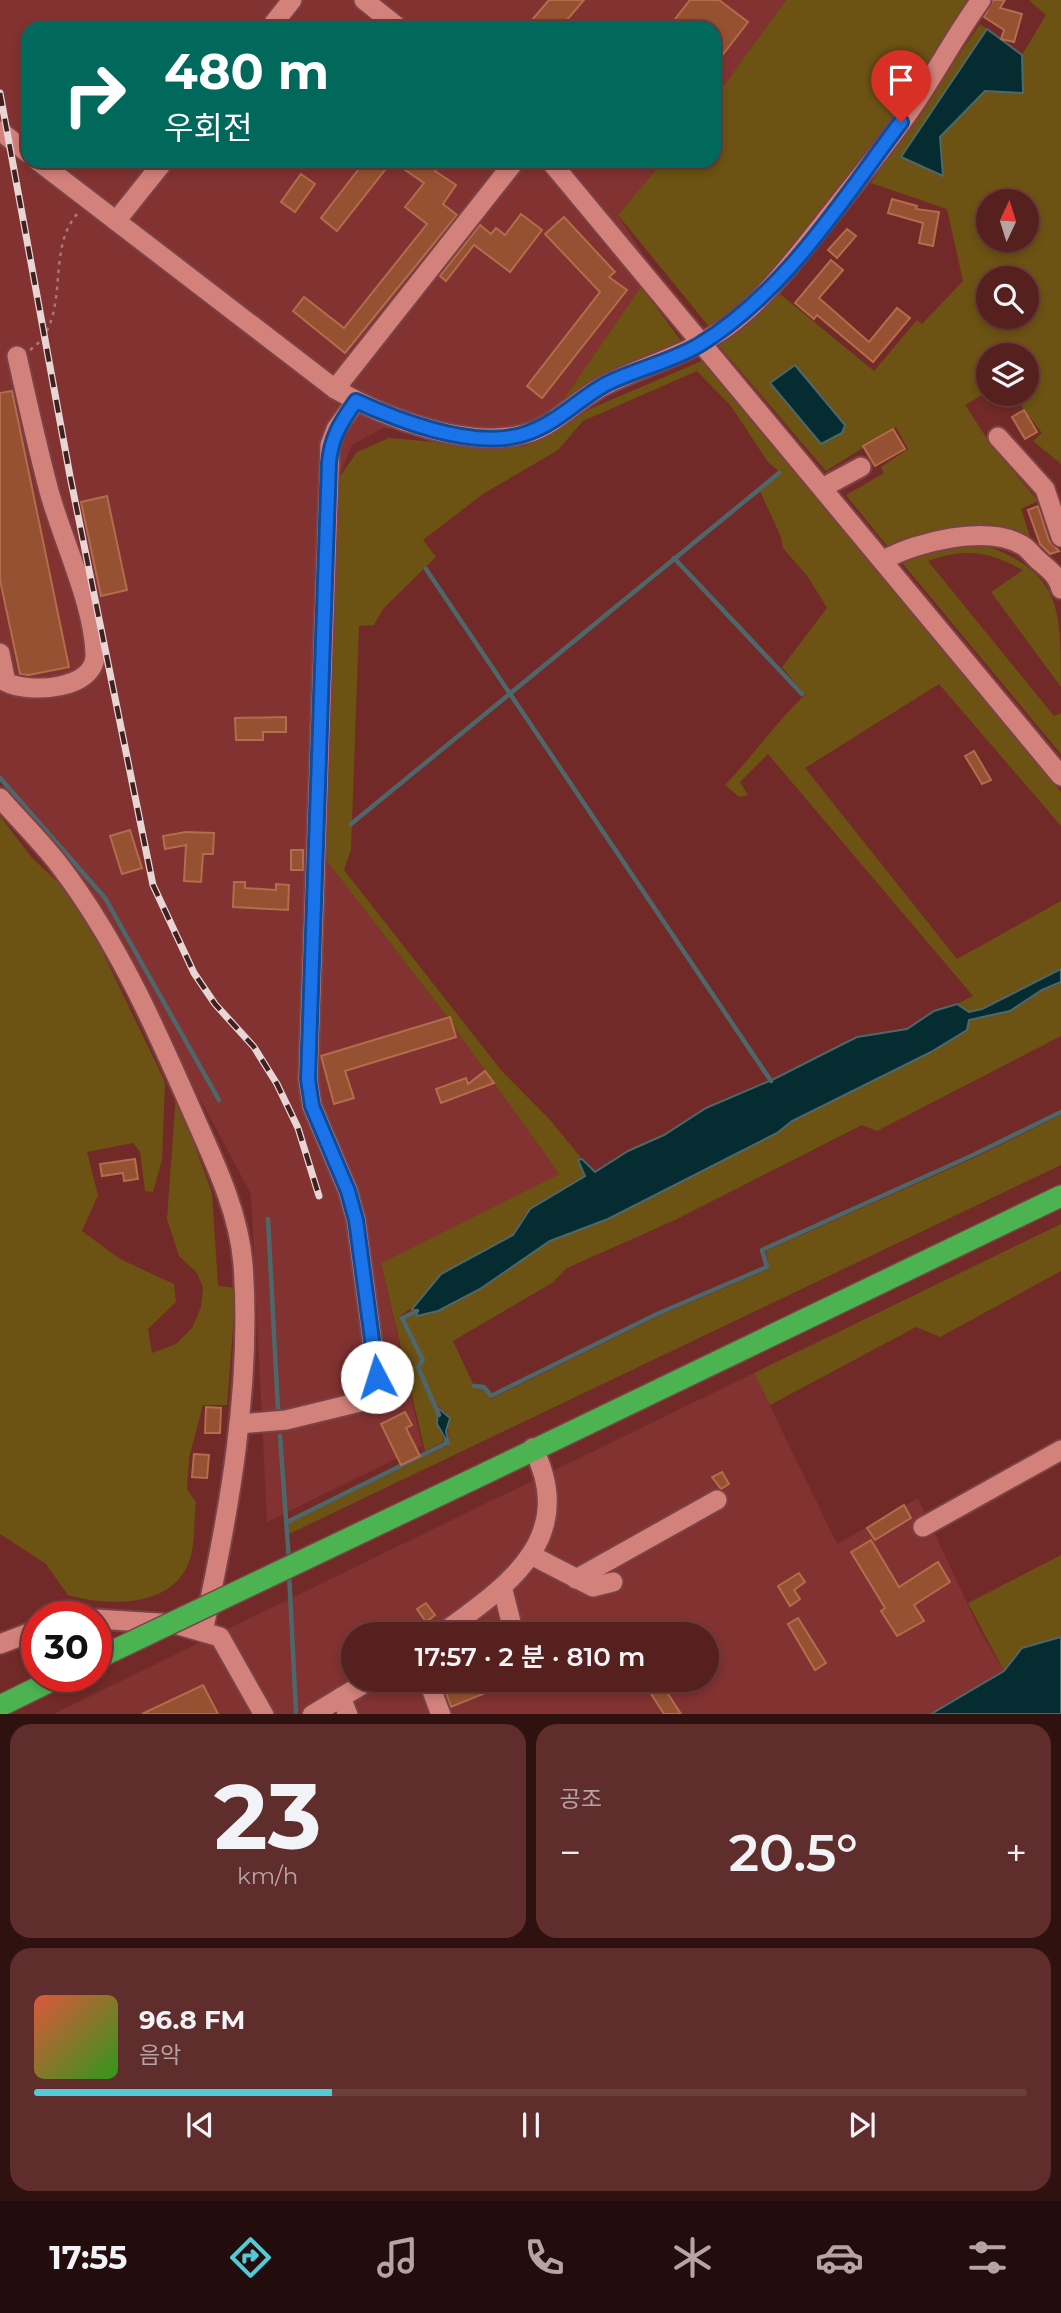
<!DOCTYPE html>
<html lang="ko">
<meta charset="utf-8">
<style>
:root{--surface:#56201e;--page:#5f2d2b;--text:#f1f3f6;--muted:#b6a3a4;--line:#6c3e3c;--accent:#52cbd7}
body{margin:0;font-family:Montserrat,"Noto Sans KR",sans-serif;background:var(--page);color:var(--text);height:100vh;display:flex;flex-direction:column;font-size:26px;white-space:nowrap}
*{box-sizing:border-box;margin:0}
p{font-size:23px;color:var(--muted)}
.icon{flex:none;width:38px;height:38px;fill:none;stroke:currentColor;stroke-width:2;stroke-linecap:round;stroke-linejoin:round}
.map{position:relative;height:1714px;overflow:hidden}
.drawer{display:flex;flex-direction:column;gap:10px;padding:10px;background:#2f1210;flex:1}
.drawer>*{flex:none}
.banner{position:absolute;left:21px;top:21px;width:700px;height:147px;border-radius:21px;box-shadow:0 4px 10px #0003,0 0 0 2px var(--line);background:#00695c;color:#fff;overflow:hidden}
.needle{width:46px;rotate:4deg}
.buttons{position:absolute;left:976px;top:189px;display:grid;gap:14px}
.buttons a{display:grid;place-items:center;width:63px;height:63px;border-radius:50%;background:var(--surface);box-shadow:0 4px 10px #0003,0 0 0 2px var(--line);font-size:35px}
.speed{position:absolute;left:21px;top:1601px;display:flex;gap:14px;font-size:35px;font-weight:700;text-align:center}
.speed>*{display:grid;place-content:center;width:91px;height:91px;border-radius:50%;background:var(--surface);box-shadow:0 4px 10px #0003,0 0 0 2px var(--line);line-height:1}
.speed .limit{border:10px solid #d22;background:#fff;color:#111}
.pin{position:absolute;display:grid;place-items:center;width:60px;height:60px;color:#fff;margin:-72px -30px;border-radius:50% 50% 50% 0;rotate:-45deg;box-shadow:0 0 7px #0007}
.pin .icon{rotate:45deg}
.me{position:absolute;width:77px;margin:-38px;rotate:355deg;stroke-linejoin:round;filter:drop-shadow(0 0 5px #0008)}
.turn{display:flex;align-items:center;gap:24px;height:147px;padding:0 28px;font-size:32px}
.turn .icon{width:91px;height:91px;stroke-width:2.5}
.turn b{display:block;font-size:49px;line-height:60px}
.big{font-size:52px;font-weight:600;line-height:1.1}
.drawer .widget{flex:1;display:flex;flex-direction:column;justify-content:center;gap:10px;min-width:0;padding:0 24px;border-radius:21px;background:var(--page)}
.drawer .dial{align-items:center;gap:0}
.dial b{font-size:91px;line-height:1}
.song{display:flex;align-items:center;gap:21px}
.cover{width:84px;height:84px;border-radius:10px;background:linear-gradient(135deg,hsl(10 70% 55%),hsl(110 70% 35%))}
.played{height:7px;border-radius:4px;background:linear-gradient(90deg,var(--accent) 30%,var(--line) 30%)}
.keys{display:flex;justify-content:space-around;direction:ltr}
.heat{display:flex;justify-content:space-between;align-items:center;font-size:38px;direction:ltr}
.drawer .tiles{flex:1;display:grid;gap:10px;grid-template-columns:1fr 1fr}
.widget:last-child{grid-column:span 2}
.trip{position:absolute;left:341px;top:1622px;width:378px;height:70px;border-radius:35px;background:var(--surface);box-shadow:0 4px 10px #0003,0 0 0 2px var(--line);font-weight:600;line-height:70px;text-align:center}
.menu{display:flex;height:112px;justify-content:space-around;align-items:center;background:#220d0c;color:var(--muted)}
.menu .icon{width:49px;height:49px}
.menu .selected{color:var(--accent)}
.menu b{font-size:32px;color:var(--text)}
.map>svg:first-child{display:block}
</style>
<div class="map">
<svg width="1061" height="1715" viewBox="0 0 1061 1715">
<rect width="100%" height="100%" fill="#722a28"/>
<g fill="#813231" fill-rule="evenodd">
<polygon points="0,0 786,0 714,99 714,28 28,28 28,161 663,161 618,215 653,270 544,427 416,431 383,428 352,445 338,479 326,860 439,1006 559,1174 381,1263 422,1446 267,1522 251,1194 72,859 0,780"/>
<path d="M 754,1373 L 837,1544 L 918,1498 L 981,1633 L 1004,1671 L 931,1715 L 51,1715 ZM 354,1634 L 707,1634 L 707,1680 L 354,1680 Z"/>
</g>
<g fill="#6c5213" fill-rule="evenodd">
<polygon points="786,0 976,0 908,104 770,279 711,329 618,215 663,161 714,161 714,99"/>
<path d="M 1029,0 L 1061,0 L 1061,464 L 1033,441 L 1042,433 L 1012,394 L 1027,394 L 1027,355 L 989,355 L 989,391 L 965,405 L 990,443 L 1038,501 L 1021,509 L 1032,543 L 913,538 L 888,547 L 846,495 L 884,473 L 881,467 L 908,449 L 896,427 L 826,471 L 719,346 L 780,294 L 874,371 L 917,320 L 922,324 L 963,281 L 947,209 L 871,183 L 980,24 L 987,29 L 901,156 L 943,176 L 940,137 L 985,91 L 1023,93 L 1022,55 L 1046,15 ZM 989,201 L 1027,201 L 1027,240 L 989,240 ZM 989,278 L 1027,278 L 1027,317 L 989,317 ZM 794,365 L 795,365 L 845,424 L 770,383 Z"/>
<polygon points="641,287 685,346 544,427"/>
<path d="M 704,360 L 1061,792 L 1061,826 L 939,684 L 805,768 L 957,959 L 1061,901 L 1061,969 L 982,1009 L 969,1012 L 957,1004 L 973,996 L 768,754 L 740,782 L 748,795 L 739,797 L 725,785 C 753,756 775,723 805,695 L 782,667 L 827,608 L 808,577 L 783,548 L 781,537 L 760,491 L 781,473 L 768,462 L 731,406 L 697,371 L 583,421 L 558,450 L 483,494 L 423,540 L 436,557 L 383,609 L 374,625 L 359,626 L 351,850 L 344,870 L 501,1070 L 551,1121 L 582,1159 L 578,1160 L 586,1176 L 524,1215 L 513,1235 L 441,1274 L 419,1302 L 400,1316 L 421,1360 L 416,1366 L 436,1410 L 437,1424 L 444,1441 L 425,1451 L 381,1263 L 559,1174 L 439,1006 L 326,860 L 338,479 L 357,452 L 389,438 L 505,448 L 526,446 L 592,408 Z"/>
<path d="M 982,544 C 1061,572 1061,607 1061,687 L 991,592 L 1023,570 C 987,551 967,548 928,561 L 1054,716 L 1061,713 L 1061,754 L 903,564 C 925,543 953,546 982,544 Z"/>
<path d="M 0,816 L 32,858 L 64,888 L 93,932 L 165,1082 L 162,1160 L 153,1192 L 145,1191 L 140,1152 L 133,1143 L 87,1152 L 98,1195 L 82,1231 L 120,1259 L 174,1284 L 176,1302 L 148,1329 L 152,1353 L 176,1344 L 192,1328 L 201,1307 L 203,1287 L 197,1273 L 179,1256 L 167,1219 L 176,1094 L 212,1193 L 218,1286 L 236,1288 L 227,1405 L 203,1405 L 189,1458 L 187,1489 L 196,1502 C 194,1518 195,1535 192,1551 C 181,1609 110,1607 68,1595 L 46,1564 L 0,1534 Z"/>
<path d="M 1061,982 L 1061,1036 L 877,1131 L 862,1125 L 675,1220 L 567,1268 L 552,1283 L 453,1341 L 475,1388 L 483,1389 L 491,1399 L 661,1315 L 769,1269 L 766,1251 L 974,1158 L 1061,1115 L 1061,1165 L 289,1534 L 289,1523 L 449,1445 L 447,1414 C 431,1402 427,1386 420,1367 L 425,1360 L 404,1318 L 417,1313 L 418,1316 L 438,1311 L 480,1289 L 550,1241 L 608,1219 L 777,1133 L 792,1121 L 931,1052 L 967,1030 L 969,1021 L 1026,1002 L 1042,990 Z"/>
<polygon points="1061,1224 1061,1271 940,1337 916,1327 770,1405 754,1373"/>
<polygon points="1061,1555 1061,1637 1022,1648 1004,1671 968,1603"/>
</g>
<g fill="#052d31" stroke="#4e676a" stroke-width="2">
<polygon points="987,29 1022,55 1023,93 985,91 940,137 943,176 901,157"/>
<polygon points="795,365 845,425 842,433 821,444 770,383"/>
<polygon points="1061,969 1061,982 1042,990 1010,1011 969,1020 967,1030 931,1052 792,1121 777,1133 608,1219 550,1241 480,1289 438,1311 417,1316 417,1311 412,1309 441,1274 513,1235 530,1209 585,1176 578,1160 582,1159 595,1172 628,1151 664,1135 706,1108 774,1079 841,1045 857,1037 907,1029 934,1011 957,1004 969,1012 982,1009"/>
<polygon points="438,1408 450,1418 446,1431 449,1445 437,1424"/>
<polygon points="1061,1637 1061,1714 931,1714 1004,1671 1022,1648"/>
</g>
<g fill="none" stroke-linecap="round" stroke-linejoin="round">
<g stroke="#4e676a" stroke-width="4.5">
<polyline points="674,558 802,694"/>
<polyline points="426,569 771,1081"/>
<polyline points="0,778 105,898 219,1100"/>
<polyline points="351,824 779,473"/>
<polyline points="268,1219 278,1410"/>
<polyline points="417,1311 402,1318 423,1360 418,1367 439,1415"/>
<polyline points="474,1386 484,1387 491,1396 657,1314 767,1267 762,1250 971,1156 1061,1112"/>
<polyline points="280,1436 289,1561"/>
<polyline points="287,1522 447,1443 446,1440"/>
<polyline points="289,1573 296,1712"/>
</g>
</g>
<g fill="#955131" stroke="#b36c4c" stroke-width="2">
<polygon points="549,0 584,0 560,28 525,28"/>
<polygon points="690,0 719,0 748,22 714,66 714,28 668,28"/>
<polygon points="993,0 1005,0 1000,8 1022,14 1014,42 1001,39 1004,30 984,17"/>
<polygon points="365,161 392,161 337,231 321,218"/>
<polygon points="392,161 442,161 435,171 456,185 443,204 457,215 345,353 293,311 304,297 344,328 427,224 405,207 424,183"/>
<polygon points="301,174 315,184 295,212 281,202"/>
<polygon points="892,199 917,206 916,209 939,212 933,246 919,243 923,223 888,213"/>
<polygon points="521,214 542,230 510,272 474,245 446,281 440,276 480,225 491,234 496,228 505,235"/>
<polygon points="564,217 615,272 609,277 627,290 542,398 527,386 600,292 545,234"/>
<polygon points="847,229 856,236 837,258 828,250"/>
<polygon points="831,260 843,270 819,298 869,342 897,308 910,318 873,362 817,315 814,319 795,303"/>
<polygon points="12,391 69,667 29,675 20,674 0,580 0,393"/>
<polygon points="1024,410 1037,432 1025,439 1012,417"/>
<polygon points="893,429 905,449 875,466 863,446"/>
<polygon points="107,496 127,590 101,596 81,502"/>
<polygon points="1038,506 1049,541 1059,551 1050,554 1040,544 1028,510"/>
<polygon points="286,717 286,732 263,732 263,740 236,740 235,718"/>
<polygon points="974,751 991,780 982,784 965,756"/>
<polygon points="130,830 142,868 122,874 110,836"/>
<polygon points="186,832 214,833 213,854 203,854 201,882 184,881 186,845 165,849 163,836"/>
<rect x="291" y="850" width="12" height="20"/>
<polygon points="234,882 245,882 245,888 276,890 276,884 289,885 288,910 233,907"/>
<polygon points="450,1017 456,1037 345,1071 354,1098 334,1104 321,1056"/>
<polygon points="485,1071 494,1083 441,1103 436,1089 466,1078 468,1084"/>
<polygon points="135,1159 138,1179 124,1181 123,1173 102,1176 100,1164"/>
<polygon points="206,1407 221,1408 220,1433 205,1433"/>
<polygon points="405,1412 412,1425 406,1428 420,1456 401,1465 381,1424"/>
<polygon points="194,1454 209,1455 207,1478 192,1477"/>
<polygon points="722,1472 729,1484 721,1489 712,1477"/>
<polygon points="904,1505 911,1518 875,1540 867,1528"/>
<polygon points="871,1540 899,1587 938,1562 950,1582 914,1605 924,1621 897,1636 881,1611 885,1608 851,1552"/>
<polygon points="799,1573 805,1582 794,1590 800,1599 790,1606 778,1586"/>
<polygon points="426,1603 435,1615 426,1622 417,1609"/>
<polygon points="798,1618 826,1663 815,1670 788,1624"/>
<polygon points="479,1680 517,1680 451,1707 446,1693"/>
<polygon points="655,1680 659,1680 681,1714 664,1714 646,1686"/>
<polygon points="203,1685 218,1714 142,1714"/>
</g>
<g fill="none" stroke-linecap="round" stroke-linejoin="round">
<g stroke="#7b4245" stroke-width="23">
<g id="minor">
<polyline points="364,0 399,28"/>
<polyline points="270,28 292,0"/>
<polyline points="0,131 28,153"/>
<path d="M 38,161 L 335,389 C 385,418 470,451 528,433 C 558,424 580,396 609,383 C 649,364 691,353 728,326 C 765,299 793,261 822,225 C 853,185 887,145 915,103 C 938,69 957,33 981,0"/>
<polyline points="550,161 1061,776"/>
<polyline points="116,221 164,161"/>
<polyline points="335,389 515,161"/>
<polyline points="998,437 1045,489 1061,537"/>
<polyline points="822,488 861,467"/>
<path d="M 884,560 C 916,542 987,524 1022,545 C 1028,548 1033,556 1038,560 C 1049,570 1057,574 1061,589"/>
<path d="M 0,653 L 6,682 C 29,694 96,690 95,654 C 94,605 62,539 49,491 C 37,446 27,401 17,356"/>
<path d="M 0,798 C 20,821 42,842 60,866 C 118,942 157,1031 195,1118 C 215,1163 239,1213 243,1264 C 252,1386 229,1513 203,1632"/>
<polyline points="239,1424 286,1420 364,1401 370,1395 377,1377 356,1220 348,1191 312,1106 308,1079 330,445 336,429 356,401"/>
<polyline points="923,1527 1061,1450"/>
<polyline points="533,1556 593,1587 613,1582"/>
<polyline points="576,1579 717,1500"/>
<polyline points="503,1590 514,1634"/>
<polyline points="96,1619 175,1624 220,1637 264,1715"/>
<path d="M 441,1634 C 506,1587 579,1539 533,1448"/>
<polyline points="0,1644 37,1630"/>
<polyline points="428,1680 441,1715"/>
<polyline points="341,1697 348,1715"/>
<polyline points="312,1715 370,1680"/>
</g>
</g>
<g stroke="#7b4245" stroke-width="24">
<g id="highway">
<polyline points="488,1472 1061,1196"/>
<polyline points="0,1706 61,1676"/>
</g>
</g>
<path stroke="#a77977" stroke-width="2.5" stroke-dasharray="3.5 5" stroke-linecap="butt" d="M 30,350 C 74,319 43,249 79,212"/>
<use href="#minor" stroke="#d3817b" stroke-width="19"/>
<use href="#highway" stroke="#4bb451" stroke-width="21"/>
<g stroke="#e7d6d5" stroke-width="7">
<polyline id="rail" points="0,93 70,476 153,885 194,973 215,1004 254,1047 277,1084 298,1128 319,1196"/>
</g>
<use href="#rail" stroke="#41211f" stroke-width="4.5" stroke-dasharray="13" stroke-linecap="butt"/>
<g stroke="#7b4245" stroke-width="24" stroke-linecap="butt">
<polyline id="highway-bridge" points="96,1659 488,1472"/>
</g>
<use href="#highway-bridge" stroke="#4bb451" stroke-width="21"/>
</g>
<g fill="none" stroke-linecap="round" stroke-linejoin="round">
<g stroke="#114b97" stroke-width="18">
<path id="route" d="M 377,1377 L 356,1220 L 348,1191 L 312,1106 L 308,1079 L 329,463 C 331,437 341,422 356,401 C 402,422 480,452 530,432 C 558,422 580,398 606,384 C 636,369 670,362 699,345 C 785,293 842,200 901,122"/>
</g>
<use href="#route" stroke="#1a73e8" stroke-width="12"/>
</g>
</svg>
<div class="buttons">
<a><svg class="needle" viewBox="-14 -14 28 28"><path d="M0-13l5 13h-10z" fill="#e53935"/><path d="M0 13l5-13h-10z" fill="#b6a3a4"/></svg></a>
<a><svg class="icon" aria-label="search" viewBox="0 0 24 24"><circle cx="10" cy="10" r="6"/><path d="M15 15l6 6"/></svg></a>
<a><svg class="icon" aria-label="layers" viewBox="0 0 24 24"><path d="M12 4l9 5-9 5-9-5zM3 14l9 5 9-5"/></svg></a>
</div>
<div class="speed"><div class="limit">30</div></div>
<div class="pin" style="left:901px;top:122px;background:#d93025"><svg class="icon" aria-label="arrive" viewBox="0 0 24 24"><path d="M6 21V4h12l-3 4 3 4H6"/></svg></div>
<svg class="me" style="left:377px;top:1377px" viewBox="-20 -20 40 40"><circle r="19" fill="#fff"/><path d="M0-13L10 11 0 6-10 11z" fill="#1a73e8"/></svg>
<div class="trip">17:57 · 2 분 · 810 m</div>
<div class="banner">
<div class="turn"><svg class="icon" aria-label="right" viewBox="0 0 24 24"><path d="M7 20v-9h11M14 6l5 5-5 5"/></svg><div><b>480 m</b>우회전</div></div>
</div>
</div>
<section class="drawer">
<div class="tiles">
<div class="widget dial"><b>23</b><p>km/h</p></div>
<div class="widget"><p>공조</p>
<div class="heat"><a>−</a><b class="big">20.5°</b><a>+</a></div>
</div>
<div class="widget">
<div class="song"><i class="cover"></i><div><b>96.8 FM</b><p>음악</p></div></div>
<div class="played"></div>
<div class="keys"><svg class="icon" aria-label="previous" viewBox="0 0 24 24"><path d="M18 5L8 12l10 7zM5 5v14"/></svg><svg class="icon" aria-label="pause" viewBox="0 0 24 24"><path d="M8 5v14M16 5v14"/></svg><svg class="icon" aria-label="next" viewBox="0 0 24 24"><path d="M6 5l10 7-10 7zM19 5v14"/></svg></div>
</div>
</div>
</section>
<nav class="menu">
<b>17:55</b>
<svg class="icon selected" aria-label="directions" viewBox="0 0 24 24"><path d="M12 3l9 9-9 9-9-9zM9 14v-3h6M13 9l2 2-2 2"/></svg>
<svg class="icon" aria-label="music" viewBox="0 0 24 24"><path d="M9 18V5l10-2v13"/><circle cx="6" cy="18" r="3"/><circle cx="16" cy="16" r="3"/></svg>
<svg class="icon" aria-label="phone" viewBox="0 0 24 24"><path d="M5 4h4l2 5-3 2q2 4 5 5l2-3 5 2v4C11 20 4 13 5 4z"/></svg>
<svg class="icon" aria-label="climate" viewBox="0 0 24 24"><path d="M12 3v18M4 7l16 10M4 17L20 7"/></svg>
<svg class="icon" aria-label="car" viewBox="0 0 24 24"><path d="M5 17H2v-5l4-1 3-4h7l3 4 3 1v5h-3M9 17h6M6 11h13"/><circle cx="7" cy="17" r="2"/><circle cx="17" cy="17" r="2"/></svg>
<svg class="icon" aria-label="filters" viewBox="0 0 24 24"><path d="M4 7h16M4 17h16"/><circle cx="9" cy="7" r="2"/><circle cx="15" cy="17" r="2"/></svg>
</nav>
